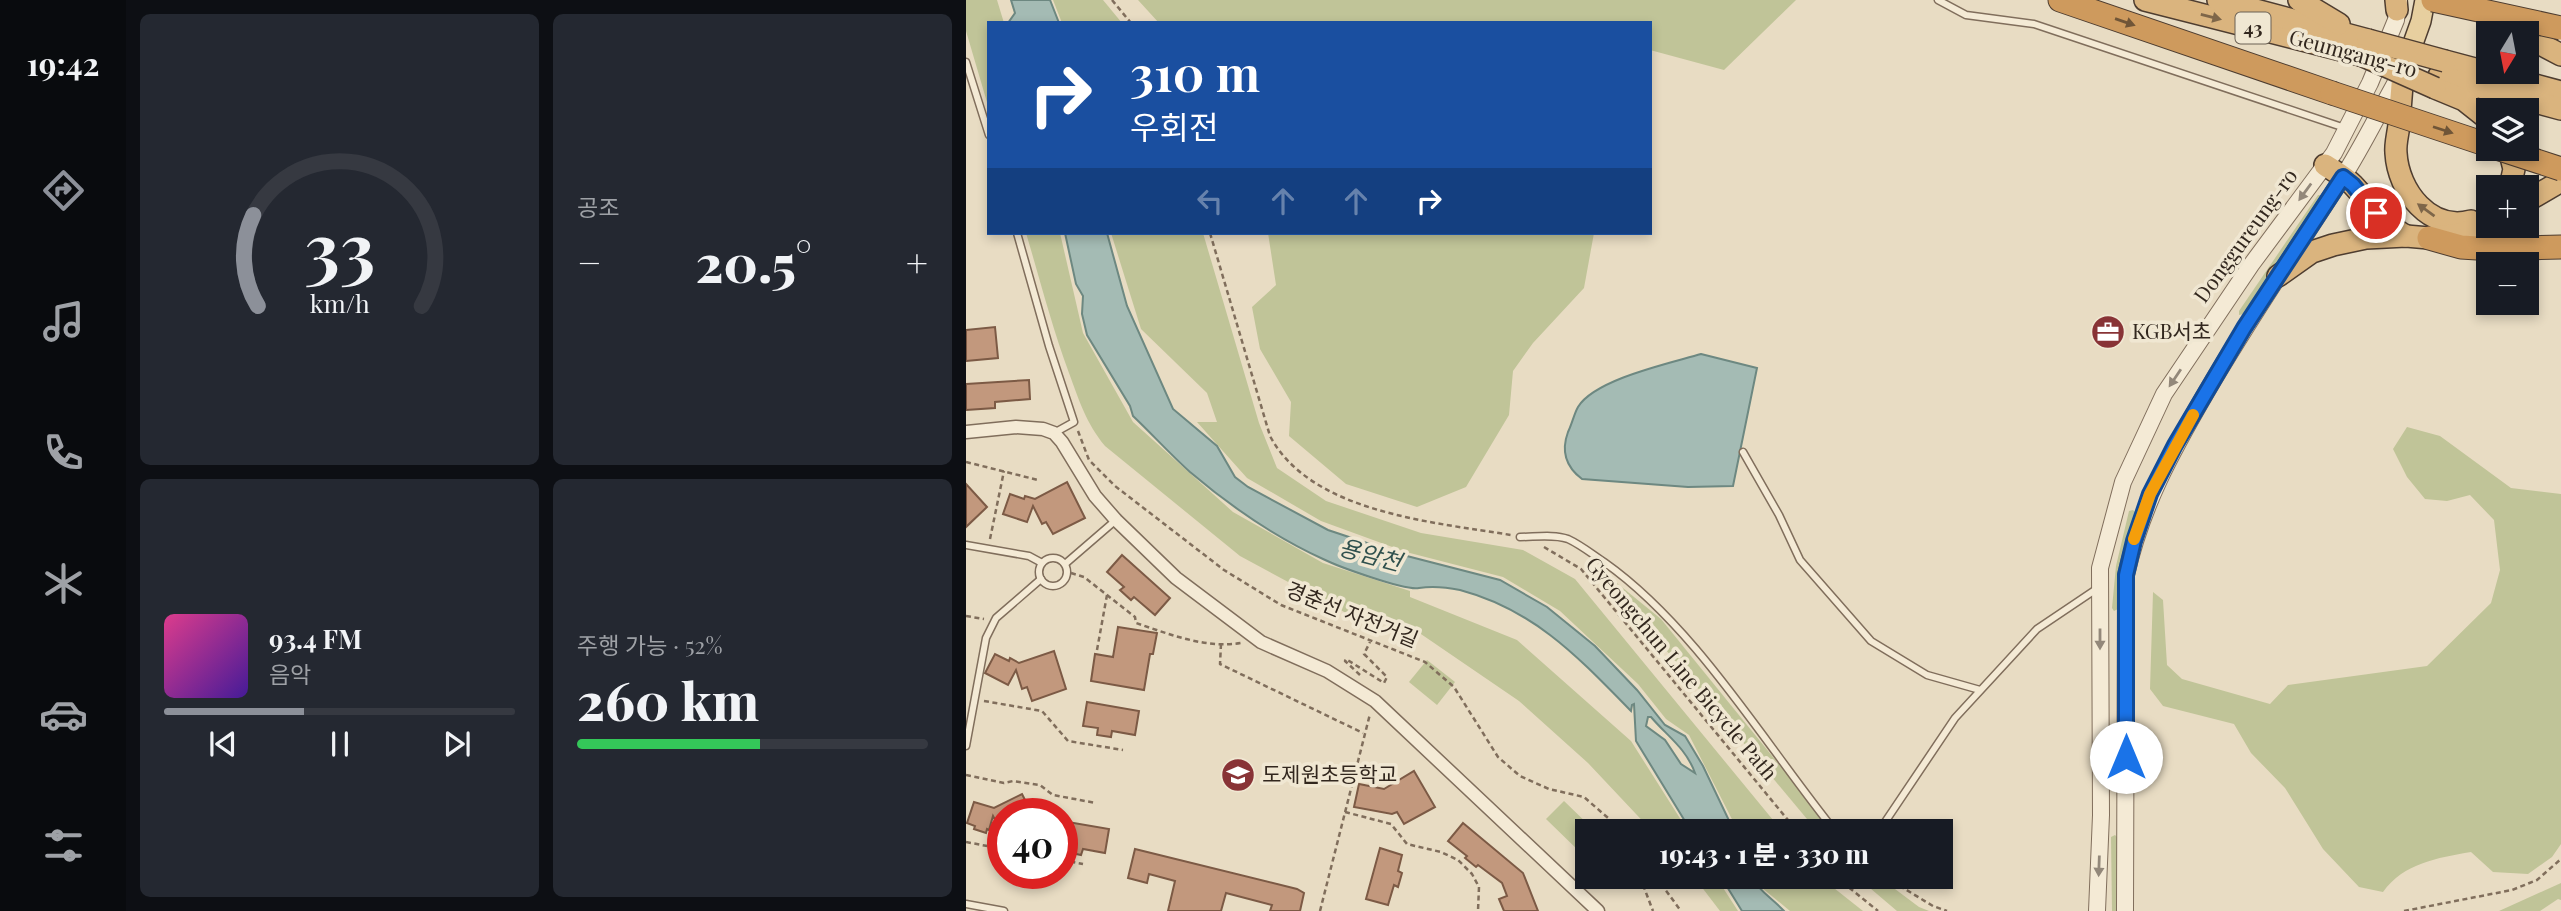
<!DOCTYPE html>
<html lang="ko">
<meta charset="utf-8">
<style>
:root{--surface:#171b24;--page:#242831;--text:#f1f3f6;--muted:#9ea1a6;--line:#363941;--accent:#8c9099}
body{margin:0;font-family:"Playfair Display","Noto Sans KR",serif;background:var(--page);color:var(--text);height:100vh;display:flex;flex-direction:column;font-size:26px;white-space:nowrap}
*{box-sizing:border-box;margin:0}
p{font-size:23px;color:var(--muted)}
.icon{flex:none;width:38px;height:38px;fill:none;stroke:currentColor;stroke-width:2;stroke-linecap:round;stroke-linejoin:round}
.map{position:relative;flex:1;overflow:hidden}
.drawer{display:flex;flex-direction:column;gap:14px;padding:14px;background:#0d0f14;width:840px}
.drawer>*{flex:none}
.banner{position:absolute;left:21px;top:21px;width:665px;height:214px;border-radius:0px;box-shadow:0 4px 10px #0003;background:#1a4fa0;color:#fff;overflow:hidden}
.needle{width:46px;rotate:190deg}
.buttons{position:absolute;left:1510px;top:21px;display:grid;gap:14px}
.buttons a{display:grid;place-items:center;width:63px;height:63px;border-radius:0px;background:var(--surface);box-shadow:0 4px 10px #0003;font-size:35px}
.speed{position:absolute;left:21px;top:798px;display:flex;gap:14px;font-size:35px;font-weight:700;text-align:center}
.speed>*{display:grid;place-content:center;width:91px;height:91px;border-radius:50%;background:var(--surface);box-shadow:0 4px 10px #0003;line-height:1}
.speed .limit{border:10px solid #d22;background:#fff;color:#111}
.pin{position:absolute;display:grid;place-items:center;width:60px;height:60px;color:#fff;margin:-30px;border:4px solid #fff;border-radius:50%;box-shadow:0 2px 7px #0007}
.me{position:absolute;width:77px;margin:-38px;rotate:0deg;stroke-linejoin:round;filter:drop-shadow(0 0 5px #0008)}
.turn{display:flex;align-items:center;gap:24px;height:147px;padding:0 28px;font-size:32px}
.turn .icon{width:91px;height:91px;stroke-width:2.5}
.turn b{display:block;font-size:49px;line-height:60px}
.lanes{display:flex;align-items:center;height:66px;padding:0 28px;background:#0003;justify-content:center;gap:35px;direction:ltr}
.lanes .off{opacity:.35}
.big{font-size:52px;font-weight:800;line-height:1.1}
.drawer .card{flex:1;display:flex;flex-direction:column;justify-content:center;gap:10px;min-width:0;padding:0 24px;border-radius:10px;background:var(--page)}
.drawer .dial{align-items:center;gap:0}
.dial svg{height:182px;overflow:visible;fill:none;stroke:var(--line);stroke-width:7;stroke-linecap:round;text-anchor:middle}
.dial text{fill:var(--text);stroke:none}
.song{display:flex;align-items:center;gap:21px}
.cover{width:84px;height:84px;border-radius:10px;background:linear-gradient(135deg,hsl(330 70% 55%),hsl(260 70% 35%))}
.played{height:7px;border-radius:4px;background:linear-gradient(90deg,var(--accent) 40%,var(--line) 40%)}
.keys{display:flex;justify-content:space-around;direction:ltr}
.heat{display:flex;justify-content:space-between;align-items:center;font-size:38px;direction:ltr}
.charge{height:10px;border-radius:5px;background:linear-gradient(90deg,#34c759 52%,var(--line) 0)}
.drawer .tiles{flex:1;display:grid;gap:14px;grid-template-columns:repeat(2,1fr)}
.trip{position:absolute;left:609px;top:819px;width:378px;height:70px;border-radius:0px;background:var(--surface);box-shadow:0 4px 10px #0003;font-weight:800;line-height:70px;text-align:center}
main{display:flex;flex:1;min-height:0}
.dock{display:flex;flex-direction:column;width:126px;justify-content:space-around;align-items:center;background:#090b0e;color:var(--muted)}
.dock .icon{width:49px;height:49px}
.dock .on{color:var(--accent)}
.dock b{font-size:32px;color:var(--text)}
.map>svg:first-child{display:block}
</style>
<main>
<nav class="dock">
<b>19:42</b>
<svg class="icon on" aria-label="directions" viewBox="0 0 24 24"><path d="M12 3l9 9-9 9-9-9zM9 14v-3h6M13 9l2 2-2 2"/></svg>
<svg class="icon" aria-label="music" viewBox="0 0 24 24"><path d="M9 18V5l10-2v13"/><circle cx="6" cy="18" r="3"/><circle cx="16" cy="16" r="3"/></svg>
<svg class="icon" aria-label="phone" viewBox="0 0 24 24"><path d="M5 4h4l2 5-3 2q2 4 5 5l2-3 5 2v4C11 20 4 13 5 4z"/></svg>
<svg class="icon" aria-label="climate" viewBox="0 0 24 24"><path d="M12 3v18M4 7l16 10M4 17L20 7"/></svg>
<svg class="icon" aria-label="car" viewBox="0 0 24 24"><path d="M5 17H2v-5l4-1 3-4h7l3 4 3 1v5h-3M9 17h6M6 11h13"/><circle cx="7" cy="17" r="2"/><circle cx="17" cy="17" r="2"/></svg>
<svg class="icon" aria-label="filters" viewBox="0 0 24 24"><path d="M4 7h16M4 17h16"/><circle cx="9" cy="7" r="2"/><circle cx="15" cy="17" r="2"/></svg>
</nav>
<section class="drawer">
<div class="tiles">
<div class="card dial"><svg viewBox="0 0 100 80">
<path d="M14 69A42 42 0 1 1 86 69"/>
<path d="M14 69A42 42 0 0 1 12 29" stroke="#8c9099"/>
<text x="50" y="56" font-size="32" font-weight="700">33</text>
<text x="50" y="72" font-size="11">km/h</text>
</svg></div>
<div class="card"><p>공조</p>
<div class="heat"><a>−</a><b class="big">20.5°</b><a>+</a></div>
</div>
<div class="card">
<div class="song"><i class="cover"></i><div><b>93.4 FM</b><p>음악</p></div></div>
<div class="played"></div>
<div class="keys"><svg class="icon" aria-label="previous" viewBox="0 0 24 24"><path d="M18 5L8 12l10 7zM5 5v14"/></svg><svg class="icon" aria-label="pause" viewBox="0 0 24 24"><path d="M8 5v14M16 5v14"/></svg><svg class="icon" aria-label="next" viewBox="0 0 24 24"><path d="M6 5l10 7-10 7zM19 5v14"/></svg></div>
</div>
<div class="card"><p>주행 가능 · 52%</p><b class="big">260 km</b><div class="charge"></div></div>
</div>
</section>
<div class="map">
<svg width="1595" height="911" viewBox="0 0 1595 911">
<rect width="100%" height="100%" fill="#e8dcc3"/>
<g fill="#c0c498">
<polygon points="0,0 31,0 38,23 23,23 23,109 0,31"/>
<polygon points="87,0 137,0 156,23 96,23"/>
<polygon points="172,0 830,0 758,70 684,50 684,23 193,23"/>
<polygon points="1352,195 1356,195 1357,198 1278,314 1273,315 1273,311"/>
<path d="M 60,233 L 94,233 L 117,333 L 167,422 L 267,512 L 357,563 L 444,591 L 444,597 L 551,640 L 665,741 L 722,831 L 686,831 L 622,763 L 553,701 L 452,632 L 380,613 L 274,556 L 139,446 C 120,423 113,400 103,373 C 86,327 74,280 60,233 Z"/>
<polygon points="145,233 237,233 293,423 311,468 360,501 455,533 557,550 609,579 816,831 772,831 723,735 700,719 672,684 594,611 537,577 440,552 355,521 281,478 231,422 251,422 241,393 175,329"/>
<polygon points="302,233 628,233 618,288 567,343 547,371 543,415 500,487 451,507 380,484 323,436 325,402 294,349 286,307 310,285"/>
<path d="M 1441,427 L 1474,436 L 1545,488 L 1595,494 L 1595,844 L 1586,857 L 1562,874 L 1527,872 L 1505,852 C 1471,858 1438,863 1417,892 L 1393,887 L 1357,849 L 1319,788 L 1285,753 L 1268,724 L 1197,706 L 1184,689 L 1187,592 L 1197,600 L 1201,665 L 1216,679 L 1304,704 L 1322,685 L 1461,666 L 1525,603 L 1534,570 L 1528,520 L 1504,495 L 1481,501 L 1459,499 L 1441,477 L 1427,449 Z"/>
<polygon points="1167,510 1169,512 1162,541 1152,609 1148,611 1146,608 1150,566 1163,511"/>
<polygon points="630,566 695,619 867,831 851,831"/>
<polygon points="461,660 489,682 471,705 443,682"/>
<polygon points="598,801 629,831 621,831 621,846 615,853 580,819"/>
<polygon points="1149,835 1151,837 1152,911 1146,911 1145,837"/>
<polygon points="728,877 750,877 772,911 754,911"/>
<polygon points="788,877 854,877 897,911 824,911 790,883"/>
<polygon points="891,877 913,877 953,907 963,911 931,911"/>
<polygon points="1595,883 1595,900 1592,899 1574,911 1533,911"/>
</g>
<g fill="#a4bbb4" stroke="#6d8881" stroke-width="2" fill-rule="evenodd">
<polygon points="45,0 84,0 93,23 42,23 49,13"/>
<path d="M 99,233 L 141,233 L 161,306 L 207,409 L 251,446 L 269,477 L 282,487 L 362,530 L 437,555 L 534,580 L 581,607 L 629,646 L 671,690 L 699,725 L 719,736 L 737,766 L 768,831 L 725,831 L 670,741 L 668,704 L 666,705 L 665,711 C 613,658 569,610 494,590 C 479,587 467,586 453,588 C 439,591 371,566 357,559 C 309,537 264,506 224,472 C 204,454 186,434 167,416 L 164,406 L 121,335 L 116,314 L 117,296 L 110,284 ZM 682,717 L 685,717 C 701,736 720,748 729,773 L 715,764 L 699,740 L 680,726 Z"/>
<path d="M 735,354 L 791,368 L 767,486 L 722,487 L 616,479 C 600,467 595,451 602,432 C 606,424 608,414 612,407 C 629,379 705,363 735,354 Z"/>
<path d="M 755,877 L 785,877 C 793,891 807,899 818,911 L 776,911 Z"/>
</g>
<g fill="#c2987d" stroke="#7c5a45" stroke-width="2">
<polygon points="29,327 32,358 0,361 0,330"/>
<polygon points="63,380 64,399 29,402 29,408 0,410 0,384"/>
<polygon points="101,482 119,518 87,534 80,522 76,524 67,506 61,522 37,514 44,494 58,499 59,496 69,499"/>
<polygon points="0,484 21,507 0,527"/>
<polygon points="156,555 204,598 189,615 168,597 165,600 154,590 158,587 141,572"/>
<polygon points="152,627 191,633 187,654 184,654 178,690 125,681 129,654 147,657"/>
<polygon points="88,651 100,689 66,701 61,687 56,689 50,670 42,685 19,673 29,654 43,661 44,658 53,663"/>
<polygon points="121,702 173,711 169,735 146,731 145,737 131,735 132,728 117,726"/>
<polygon points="448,771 469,807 438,824 431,812 426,814 388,807 393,784 418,789"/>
<polygon points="56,794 66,814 37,814 37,835 27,816 23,830 21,829 20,833 8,829 9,826 1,823 8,802 28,808"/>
<polygon points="96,821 143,829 139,853 117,849 115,855 101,852 103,846 96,845"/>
<polygon points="497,823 557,873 572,911 538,911 533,899 541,896 536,883 512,865 510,867 499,858 501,856 482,841"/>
<polygon points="414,848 436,855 432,871 436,873 432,887 428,885 422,905 400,899"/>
<polygon points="169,849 331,889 338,893 334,911 304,911 306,905 260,893 255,911 202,911 209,881 183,874 181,883 162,878"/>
</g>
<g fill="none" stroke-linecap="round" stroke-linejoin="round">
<g stroke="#806e5c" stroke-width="9">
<g id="service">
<polyline points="972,0 1000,15 1068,24 1379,128"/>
<polyline points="0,62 23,135"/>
<polyline points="51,233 83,346 108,422 88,433"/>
<polyline points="777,452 813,515 834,560 905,641 961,675 1014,690"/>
<path d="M 554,537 C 569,537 588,534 602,539 C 615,545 626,554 638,562 C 730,627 798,743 869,831"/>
<polyline points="0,545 63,556 76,563"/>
<circle cx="87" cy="572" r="14"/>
<polyline points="99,564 150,520"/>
<polyline points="0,746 20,638 30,618 75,579"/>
<polyline points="913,831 989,718 1071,629 1132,588"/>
<polyline points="0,904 38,911"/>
</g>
</g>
<g stroke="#806e5c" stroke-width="15">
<polyline id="minor" points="0,432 50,427 77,429 88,433 96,442 129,496 150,520 210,578 295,642 361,671 409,701 632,911"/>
</g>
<g stroke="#806e5c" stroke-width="18">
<g id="tertiary">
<polyline points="1131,911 1135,815 1134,568 1157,482 1198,394 1285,265 1368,153 1404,83 1430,20 1433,0"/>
<path d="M 1159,911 L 1160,575 C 1176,505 1205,453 1241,391 C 1283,319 1330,250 1375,180 C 1397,146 1415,108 1435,73"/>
</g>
</g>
<g stroke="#4e3d30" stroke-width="22">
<polyline id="primary" points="1439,66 1455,21 1459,0"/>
</g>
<g stroke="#4e3d30" stroke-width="24">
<g id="trunk">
<polyline points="1179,0 1395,55"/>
<polyline points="1252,0 1402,40"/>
<polyline points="1333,0 1373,24"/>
<polyline points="1430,0 1431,10"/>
<polyline points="1561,37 1595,55"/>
<polyline points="1479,61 1595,92"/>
<path d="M 1437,70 C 1436,89 1434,107 1433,125 C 1432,134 1429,144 1430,153 C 1432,191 1464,232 1505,221"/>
<polyline points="1473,76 1595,109"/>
<polyline points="1469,88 1498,100 1522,119"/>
<polyline points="1543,149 1548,169 1544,187"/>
<path d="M 1359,165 C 1368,171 1379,177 1387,185 C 1405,204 1416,223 1440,236"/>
<polyline points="1561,201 1595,181"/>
<polyline points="1312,276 1346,252 1367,245 1400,238 1440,236 1463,238 1495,234 1522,224"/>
</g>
</g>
<g stroke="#4e3d30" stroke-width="25">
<g id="motorway">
<polyline points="1094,0 1366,93"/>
<polyline points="1463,238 1495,247 1527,249 1595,247"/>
</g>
</g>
<g stroke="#806e5c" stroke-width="2.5" stroke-dasharray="5 3.5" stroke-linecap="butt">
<polyline points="146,0 165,23"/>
<path d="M 244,233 L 304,436 C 345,513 467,522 545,535"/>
<polyline points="112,431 123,460 149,486 258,570 315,605 459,662 488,687 532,757 554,776 583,789 618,797 657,831"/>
<polyline points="0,462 72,480"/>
<polyline points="24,539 38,471"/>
<polyline points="578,547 615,569 831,831"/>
<path d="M 105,573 L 118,577 L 169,617 L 170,623 C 203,634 240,649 275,643"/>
<polyline points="0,616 18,619"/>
<polyline points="255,644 254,664 397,733"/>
<polyline points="131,650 141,595"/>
<polyline points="394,675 379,661 380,659 418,683 421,677 398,654 404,642"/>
<polyline points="18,701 76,711 102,741 157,750"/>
<polyline points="0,775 38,783 47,781 74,785 87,795 130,803"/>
<polyline points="379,812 425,824 441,844 475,852 492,860 506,874 513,887 512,911"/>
<polyline points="0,842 37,849"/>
<polyline points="96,860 117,864"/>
<polyline points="674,877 687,911"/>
<polyline points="690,877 715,911"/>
<polyline points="870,877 912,911"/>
<polyline points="919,877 967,906 981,911"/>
<polyline points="354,911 404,714"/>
<polyline points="1438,911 1546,890 1571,880 1595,859"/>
</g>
<use href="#service" stroke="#f4ead5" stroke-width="6"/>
<use href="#minor" stroke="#f4ead5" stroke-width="12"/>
<use href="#tertiary" stroke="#f4ead5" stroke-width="16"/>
<use href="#primary" stroke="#e7cf9f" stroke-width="19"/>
<use href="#trunk" stroke="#dab47e" stroke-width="21"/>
<use href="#motorway" stroke="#ce9a5d" stroke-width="23"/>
<g stroke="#4e3d30" stroke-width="24" stroke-linecap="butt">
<g id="trunk-bridge">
<polyline points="1402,40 1479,61"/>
<polyline points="1395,55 1469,88"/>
</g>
</g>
<g stroke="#4e3d30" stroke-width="25" stroke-linecap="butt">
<g id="motorway-bridge">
<polyline points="1467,0 1595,28"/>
<polyline points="1366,93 1522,145"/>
<polyline points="1534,149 1595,169"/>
</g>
</g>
<use href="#trunk-bridge" stroke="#dab47e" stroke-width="21"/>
<use href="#motorway-bridge" stroke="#ce9a5d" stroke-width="23"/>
</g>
<defs><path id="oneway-solid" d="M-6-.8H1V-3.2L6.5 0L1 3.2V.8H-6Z" transform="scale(1.75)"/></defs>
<g fill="#7e6649">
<use href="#oneway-solid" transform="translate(1245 17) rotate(14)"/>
<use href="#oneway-solid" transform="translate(1460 210) rotate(-144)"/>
</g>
<g fill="#705537">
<use href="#oneway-solid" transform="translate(1159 22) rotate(19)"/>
<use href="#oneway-solid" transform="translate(1477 130) rotate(18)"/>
</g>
<g fill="#93887a">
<use href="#oneway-solid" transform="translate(1339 192) rotate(126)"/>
<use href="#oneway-solid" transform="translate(1209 378) rotate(124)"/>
<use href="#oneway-solid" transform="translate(1134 639) rotate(90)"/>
<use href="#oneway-solid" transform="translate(1133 866) rotate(92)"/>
</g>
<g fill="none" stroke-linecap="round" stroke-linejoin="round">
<g stroke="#114b97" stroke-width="18">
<polyline id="route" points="1160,757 1160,575 1168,541 1184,494 1209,445 1278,328 1377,177 1387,185 1410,213"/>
</g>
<use href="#route" stroke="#1a73e8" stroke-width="12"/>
<polyline stroke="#f59e0b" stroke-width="12" points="1168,539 1184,494 1227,415"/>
</g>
<defs>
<g id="office-disc" transform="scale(1.75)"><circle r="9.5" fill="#883336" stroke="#f0e7d2"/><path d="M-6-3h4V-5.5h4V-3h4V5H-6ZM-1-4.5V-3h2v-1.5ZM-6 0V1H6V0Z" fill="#fff"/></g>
<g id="school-disc" transform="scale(1.75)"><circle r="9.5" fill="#883336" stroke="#f0e7d2"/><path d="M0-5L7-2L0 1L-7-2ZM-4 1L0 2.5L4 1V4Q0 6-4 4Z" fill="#fff"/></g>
</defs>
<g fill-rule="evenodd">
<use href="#office-disc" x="1142" y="332"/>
<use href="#school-disc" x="272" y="775"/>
</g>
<g text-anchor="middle" stroke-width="7" stroke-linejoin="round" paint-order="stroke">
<rect fill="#f0e7d2" stroke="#6b6154" stroke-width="2" x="1269.5" y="12.5" width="35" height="31" rx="5"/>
<g font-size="19" font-weight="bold" fill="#32271e">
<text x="1287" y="35">43</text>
</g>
<g font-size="21" fill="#32271e" stroke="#f0e7d2">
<text transform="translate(1387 54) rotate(15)" y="7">Geumgang-ro</text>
<text transform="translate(1280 236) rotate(-54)" y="7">Donggureung-ro</text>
<text transform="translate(386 615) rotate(22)" y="7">경춘선 자전거길</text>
<text transform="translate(715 669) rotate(50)" y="7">Gyeongchun Line Bicycle Path</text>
</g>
<g font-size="21" fill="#32271e" stroke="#f0e7d2" text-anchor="start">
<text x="1166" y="339">KGB서초</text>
<text x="296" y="782">도제원초등학교</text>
</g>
<g font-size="23" font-style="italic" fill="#2f504d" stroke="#f0e7d2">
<text transform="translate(404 555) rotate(15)" y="8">용암천</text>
</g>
</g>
</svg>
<div class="buttons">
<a><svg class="needle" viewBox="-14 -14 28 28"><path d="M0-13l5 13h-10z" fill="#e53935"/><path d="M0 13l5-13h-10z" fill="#9ea1a6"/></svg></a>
<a><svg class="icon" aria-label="layers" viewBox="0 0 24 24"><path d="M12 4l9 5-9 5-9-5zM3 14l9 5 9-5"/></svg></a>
<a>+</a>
<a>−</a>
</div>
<div class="speed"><div class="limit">40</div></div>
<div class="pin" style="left:1410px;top:213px;background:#d93025"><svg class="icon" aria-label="arrive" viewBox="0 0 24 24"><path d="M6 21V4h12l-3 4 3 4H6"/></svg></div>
<svg class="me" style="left:1160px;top:757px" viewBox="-20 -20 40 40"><circle r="19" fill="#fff"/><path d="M0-13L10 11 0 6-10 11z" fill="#1a73e8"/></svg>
<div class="trip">19:43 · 1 분 · 330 m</div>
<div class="banner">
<div class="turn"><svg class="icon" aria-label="right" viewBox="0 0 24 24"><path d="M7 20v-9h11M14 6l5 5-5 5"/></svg><div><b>310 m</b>우회전</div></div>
<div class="lanes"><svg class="icon off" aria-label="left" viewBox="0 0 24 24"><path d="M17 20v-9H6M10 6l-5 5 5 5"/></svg><svg class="icon off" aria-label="ahead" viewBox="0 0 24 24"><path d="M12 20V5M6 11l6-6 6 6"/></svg><svg class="icon off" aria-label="ahead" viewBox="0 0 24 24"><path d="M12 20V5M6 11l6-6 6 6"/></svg><svg class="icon" aria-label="right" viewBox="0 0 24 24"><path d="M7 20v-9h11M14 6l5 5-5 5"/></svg></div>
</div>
</div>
</main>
